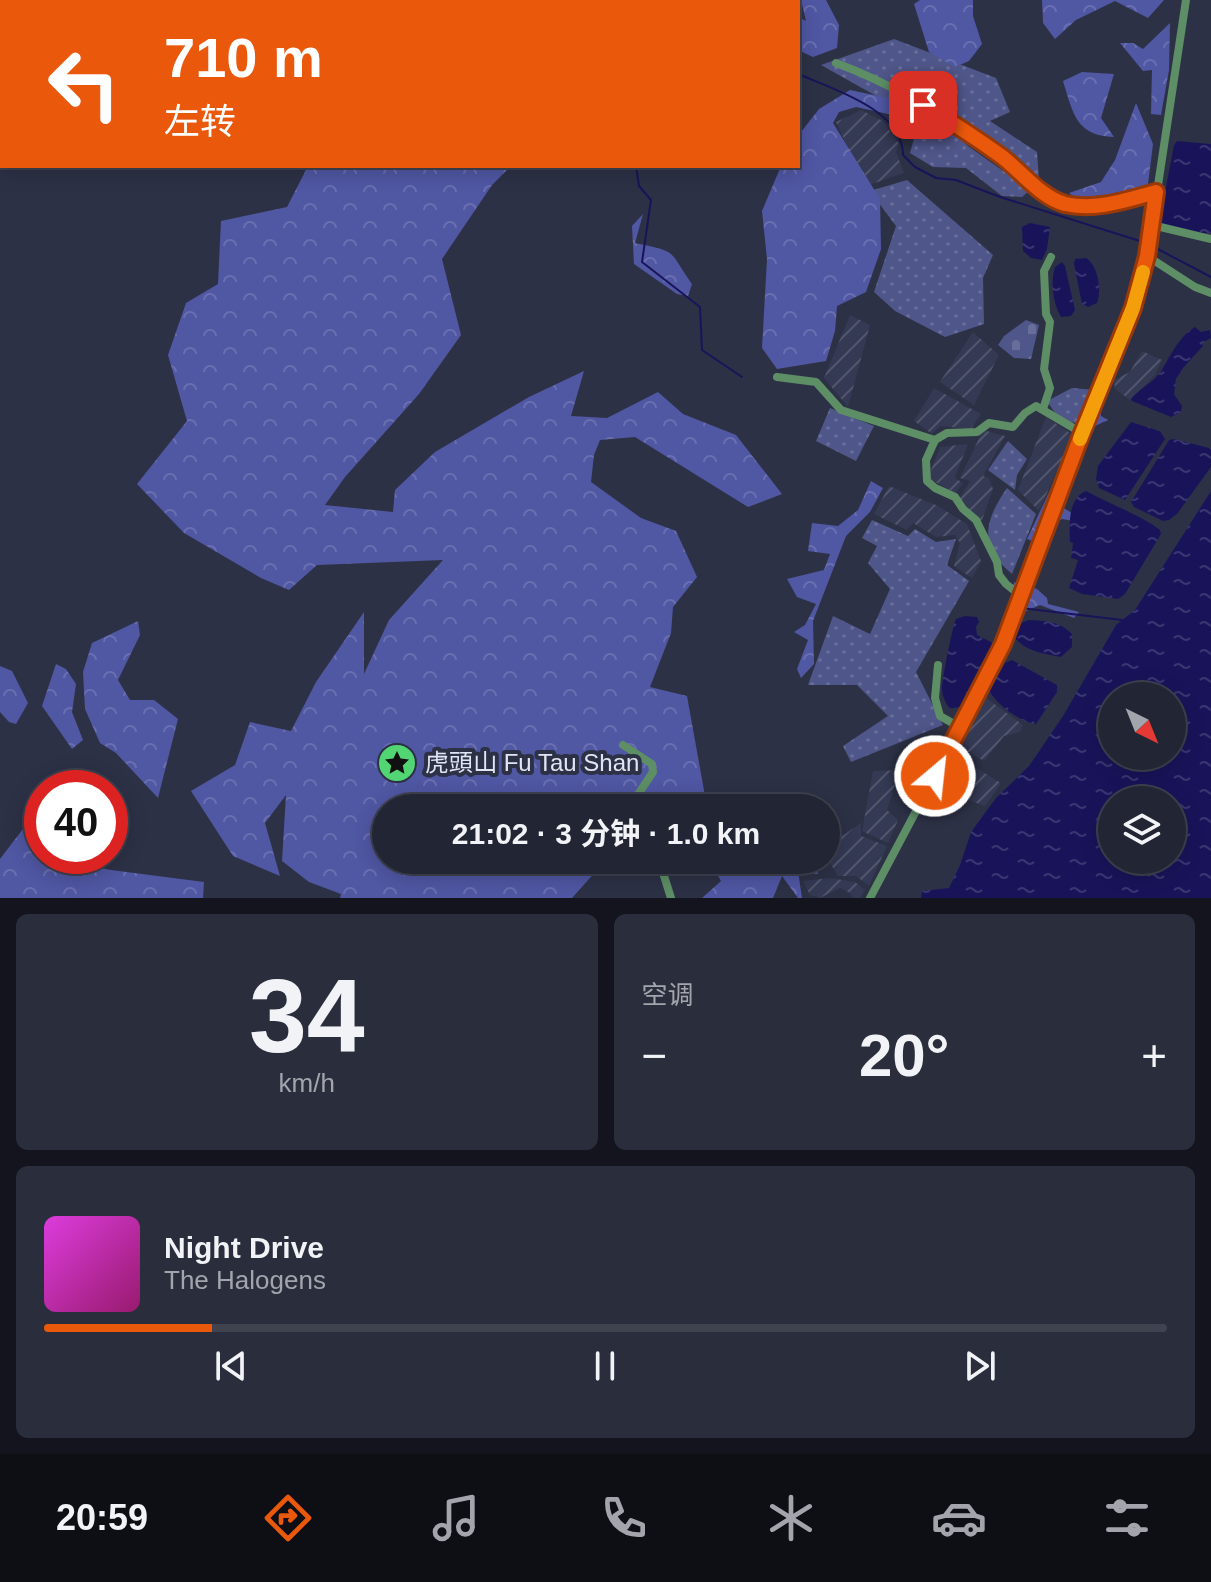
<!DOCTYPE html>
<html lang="zh">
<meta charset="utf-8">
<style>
:root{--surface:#222534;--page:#2a2d3c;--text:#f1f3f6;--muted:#a2a5ac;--line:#3f424f;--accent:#ea580c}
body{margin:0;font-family:Helvetica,"Noto Sans SC",sans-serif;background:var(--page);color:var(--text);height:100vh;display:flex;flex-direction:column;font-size:30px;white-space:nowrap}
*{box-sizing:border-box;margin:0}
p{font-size:26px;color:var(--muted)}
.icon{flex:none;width:44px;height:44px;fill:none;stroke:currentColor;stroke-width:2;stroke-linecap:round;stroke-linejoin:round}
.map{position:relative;height:898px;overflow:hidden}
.details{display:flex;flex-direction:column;gap:16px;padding:16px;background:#13141d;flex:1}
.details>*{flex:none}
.guide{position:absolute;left:0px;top:0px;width:800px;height:168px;box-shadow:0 4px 20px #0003,0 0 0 2px var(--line);background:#ea580c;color:#fff;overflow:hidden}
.needle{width:52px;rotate:137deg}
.buttons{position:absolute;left:1098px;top:682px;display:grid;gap:16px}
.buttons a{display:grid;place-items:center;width:88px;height:88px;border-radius:50%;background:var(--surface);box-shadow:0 4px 20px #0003,0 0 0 2px var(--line);font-size:40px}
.speed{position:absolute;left:24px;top:770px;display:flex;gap:16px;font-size:40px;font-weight:700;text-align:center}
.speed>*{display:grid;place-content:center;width:104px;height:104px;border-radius:50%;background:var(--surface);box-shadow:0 4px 20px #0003,0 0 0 2px var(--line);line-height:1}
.speed .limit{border:12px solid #d22;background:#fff;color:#111}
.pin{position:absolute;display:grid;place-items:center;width:68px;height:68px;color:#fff;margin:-34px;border-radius:16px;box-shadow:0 4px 12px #0006}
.me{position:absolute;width:88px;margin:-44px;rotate:28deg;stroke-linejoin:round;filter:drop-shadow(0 0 6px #0008)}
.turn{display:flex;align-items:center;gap:28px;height:168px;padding:0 32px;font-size:36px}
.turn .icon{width:104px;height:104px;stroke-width:2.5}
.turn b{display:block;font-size:56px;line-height:68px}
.big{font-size:60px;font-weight:700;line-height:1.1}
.details .card{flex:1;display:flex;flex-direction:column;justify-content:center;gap:12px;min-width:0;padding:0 28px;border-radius:12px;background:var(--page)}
.details .dial{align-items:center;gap:0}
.dial b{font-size:104px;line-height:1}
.song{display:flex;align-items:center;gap:24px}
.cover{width:96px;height:96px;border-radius:12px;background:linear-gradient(135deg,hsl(300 70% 55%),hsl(320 70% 35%))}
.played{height:8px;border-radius:4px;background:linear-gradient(90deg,var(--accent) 15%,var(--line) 15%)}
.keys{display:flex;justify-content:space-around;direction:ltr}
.heat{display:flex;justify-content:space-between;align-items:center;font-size:44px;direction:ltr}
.details .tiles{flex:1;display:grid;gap:16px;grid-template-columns:1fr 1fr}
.card:last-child{grid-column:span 2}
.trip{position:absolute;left:372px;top:794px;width:468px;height:80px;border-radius:40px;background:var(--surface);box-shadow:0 4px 20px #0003,0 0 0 2px var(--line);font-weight:700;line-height:80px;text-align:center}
.tabs{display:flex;height:128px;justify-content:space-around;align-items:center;background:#0e0f15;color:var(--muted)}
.tabs .icon{width:56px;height:56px}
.tabs .on{color:var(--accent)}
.tabs b{font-size:36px;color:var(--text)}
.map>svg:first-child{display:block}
</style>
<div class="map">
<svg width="1211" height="898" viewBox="0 0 1211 898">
<defs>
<pattern id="industrial-furrows" width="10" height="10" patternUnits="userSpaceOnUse" patternTransform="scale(2)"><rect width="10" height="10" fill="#343954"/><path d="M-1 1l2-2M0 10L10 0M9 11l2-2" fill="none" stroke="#51566d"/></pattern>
<pattern id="green-dots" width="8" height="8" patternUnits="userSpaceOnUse" patternTransform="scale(2)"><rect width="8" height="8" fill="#4f5689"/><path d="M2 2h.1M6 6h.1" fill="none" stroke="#686e9a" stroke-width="1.8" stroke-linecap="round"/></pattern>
<pattern id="forest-crowns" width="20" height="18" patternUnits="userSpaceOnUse" patternTransform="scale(2)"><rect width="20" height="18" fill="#5057a3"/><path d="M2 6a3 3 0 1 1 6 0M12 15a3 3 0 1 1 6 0" fill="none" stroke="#696fb0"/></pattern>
<pattern id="cemetery-stones" width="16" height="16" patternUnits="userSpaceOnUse" patternTransform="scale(2)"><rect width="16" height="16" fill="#4f5689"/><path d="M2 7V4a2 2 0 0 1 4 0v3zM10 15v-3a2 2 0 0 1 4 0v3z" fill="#686e9a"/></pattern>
<pattern id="water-ripples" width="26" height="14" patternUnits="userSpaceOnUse" patternTransform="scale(2)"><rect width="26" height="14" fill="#19145a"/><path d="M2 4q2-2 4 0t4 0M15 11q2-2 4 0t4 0" fill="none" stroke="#3a3672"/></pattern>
</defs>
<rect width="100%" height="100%" fill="#2d3146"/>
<g fill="url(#industrial-furrows)">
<polygon points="861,110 883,121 899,144 896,152 904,173 866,186 836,122"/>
<polygon points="850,315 870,325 848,407 824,378"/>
<polygon points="973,332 999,355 974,405 940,382"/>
<polygon points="1142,351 1162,360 1155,375 1130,400 1115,389 1114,380 1130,372"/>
<polygon points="934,388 981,414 971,429 940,426 932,434 914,421"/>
<polygon points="1046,417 1073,435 1039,511 1018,490"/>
<polygon points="983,430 1005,436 983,476 989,478 993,489 981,523 959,499 970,481 960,478"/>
<polygon points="968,444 955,477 963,484 955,493 928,478 940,447"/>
<polygon points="889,486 936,505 967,524 981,561 972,578 954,566 960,543 955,535 936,537 913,523 907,530 874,514"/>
<polygon points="985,697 1023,725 1020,732 1004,736 984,761 958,746"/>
<polygon points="953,754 1001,783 985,806 938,789"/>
<polygon points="899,770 887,810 898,820 888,843 862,831 873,771"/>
<polygon points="861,823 861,836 887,846 869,886 856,876 838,876 826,856 826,827 829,824 835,841"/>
<polygon points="830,878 855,882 865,890 860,898 853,898 850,893 840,888 820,898 810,895 803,881"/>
</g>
<g fill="url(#green-dots)">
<path d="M 894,39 L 996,78 L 1010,112 L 990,121 L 1037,152 L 1039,180 C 1004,153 965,111 921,101 L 903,111 L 821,65 Z"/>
<polygon points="918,109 951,129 968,146 1030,190 1022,197 1002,196 966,168 933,167 910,153 918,124 912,118"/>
<polygon points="907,180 993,255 983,278 984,324 945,337 895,311 874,292 896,226 870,191"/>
<polygon points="1072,388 1096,390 1083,425 1059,419 1047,401"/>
<polygon points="830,408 874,426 856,461 816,441"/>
<polygon points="1008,441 1027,459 1017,475 1015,490 988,470"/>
<path d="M 1007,488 L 1036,514 L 1012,574 C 1007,569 998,562 994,555 C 980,531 994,507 1007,488 Z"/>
<polygon points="872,520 908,536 915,529 936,542 956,539 947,565 969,581 916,672 943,725 851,762 843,746 888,716 857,685 808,685 833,616 870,634 890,589 868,563 877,546 862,538"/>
</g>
<g fill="url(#forest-crowns)">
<polygon points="801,0 826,0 839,25 837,48 813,57 798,50 798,17 806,21"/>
<polygon points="920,0 973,0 973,16 982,44 969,61 955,67 929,52 914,4"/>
<polygon points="1042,0 1164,0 1148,18 1115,1 1076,20 1055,39 1043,23"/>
<polygon points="1170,23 1169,70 1161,115 1151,114 1152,70 1143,71 1120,43 1133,43 1143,49"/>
<path d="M 1082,72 L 1114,74 L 1101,118 L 1114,137 C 1076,136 1073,113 1063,81 Z"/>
<polygon points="850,90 888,98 893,115 856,107 839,112 833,123 880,199 881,249 866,292 837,306 835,331 826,361 777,369 762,348 767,259 762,211 781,166 798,166 798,136 819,109"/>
<path d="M 1136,103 L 1153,144 L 1148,184 C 1128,197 1105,199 1082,202 L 1069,193 L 1101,182 L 1115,160 Z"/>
<polygon points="308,166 511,166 492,185 442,259 461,335 419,394 345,477 325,505 393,512 395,490 435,452 529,397 584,371 571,416 607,418 658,392 683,414 736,435 782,494 748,507 635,437 600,440 594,455 591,482 641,518 676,531 697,577 673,607 671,633 650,687 687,696 705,796 688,808 386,808 386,860 606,860 572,898 340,898 341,894 309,882 282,861 286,795 265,823 280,876 233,856 191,791 235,765 250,722 291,731 316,682 364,612 364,674 389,620 443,560 317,565 289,590 261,578 184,533 137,484 187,421 168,355 186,303 218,284 221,221 287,207"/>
<path d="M 643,214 L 635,243 C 679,252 668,250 692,284 L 688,296 L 677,294 L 634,264 L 632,226 Z"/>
<polygon points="1100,403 1101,416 1108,420 1095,426 1059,505 1075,515 1074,521 1062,519 1053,523 1048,538 1041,544 1027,539 1075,437 1085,434"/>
<polygon points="871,481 883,488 870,512 846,536 813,621 814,664 801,678 797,669 808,640 794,632 805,625 816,604 797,597 787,579 824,570 830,554 808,551 812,523 838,526 858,510"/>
<polygon points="1015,582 1037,589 1047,598 1048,604 1079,612 1074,618 1040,605 1024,612 1019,609 1023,589 1012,587"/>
<polygon points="138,621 140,635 118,680 130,700 154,700 178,719 158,798 116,753 100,743 85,709 83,672 92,643"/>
<polygon points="56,664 66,669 76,684 72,712 83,740 72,749 42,706"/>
<polygon points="0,666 12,671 28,703 16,724 9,722 0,712"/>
<polygon points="42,804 42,856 111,870 204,882 203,898 0,898 0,859"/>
<polygon points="724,860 815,860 818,874 798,871 802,898 798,898 782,876 773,898 702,898 721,881 716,872"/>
</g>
<polygon fill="url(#cemetery-stones)" points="1026,320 1039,325 1031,359 1014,358 998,345 1004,336"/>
<g fill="url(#water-ripples)" fill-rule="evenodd">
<polygon points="1177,141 1211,144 1211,233 1198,233 1159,223 1174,145"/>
<polygon points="1030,223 1050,227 1047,249 1042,260 1031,258 1023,251 1022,227"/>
<path d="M 1086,258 C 1098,265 1102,290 1097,303 L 1088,307 L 1082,304 L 1074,264 L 1075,259 Z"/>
<path d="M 1062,262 L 1065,266 L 1075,310 L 1071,316 L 1061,317 C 1053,304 1050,282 1055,267 Z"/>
<path d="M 1195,327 L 1201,332 L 1210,330 L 1211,338 L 1202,343 L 1203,346 L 1183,368 L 1176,379 L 1174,394 L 1182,406 L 1181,412 L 1171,417 L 1132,401 L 1131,399 C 1139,389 1152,383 1160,373 C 1170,357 1178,337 1195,327 Z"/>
<polygon points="1131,422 1160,431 1165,439 1125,500 1099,488 1096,479 1098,466"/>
<polygon points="1174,439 1209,448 1211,450 1211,467 1177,514 1169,520 1163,521 1134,507 1131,502 1169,440"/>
<path d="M 1086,491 C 1109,504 1141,515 1160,530 L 1161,534 L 1125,594 L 1118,599 L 1082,594 L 1069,588 L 1078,560 L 1071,558 L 1073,543 L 1070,542 C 1069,525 1068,498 1086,491 Z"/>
<path d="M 1211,491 L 1211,898 L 921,898 L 922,891 L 949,888 L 960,865 L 971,832 L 996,798 L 1029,766 L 1063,716 L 1116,625 L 1135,610 ZM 1112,696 L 1172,696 L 1172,756 L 1112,756 ZM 1112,800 L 1172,800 L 1172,860 L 1112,860 Z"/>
<path d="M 965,616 L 977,617 L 979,622 L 976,627 L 977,635 L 991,642 L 994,647 C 987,666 973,713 949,708 C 946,703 942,696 942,690 C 941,683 953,624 956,619 Z"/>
<path d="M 1029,620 C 1045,621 1060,621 1072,634 L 1072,647 L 1061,657 C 1044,654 1021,651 1012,633 L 1018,624 Z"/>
<path d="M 1012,660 L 1057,685 L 1057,692 L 1036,724 C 1022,723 995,704 989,690 L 1005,663 Z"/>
</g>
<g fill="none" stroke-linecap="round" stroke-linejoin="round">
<g stroke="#19145a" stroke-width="2">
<polyline points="112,0 114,2"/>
<polyline points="738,0 740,2"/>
<polyline points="92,2 96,0"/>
<polyline points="176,2 180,0"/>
<polyline points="0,15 2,15"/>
<path d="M 798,74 C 833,89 903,110 903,155 L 915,167 L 936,178 L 956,180 L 1000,197 L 1143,242"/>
<polyline points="636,166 639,186 651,200 642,262 700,307 702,350 742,377"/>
<polyline points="1152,246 1211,277"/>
<polyline points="1021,608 1122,620"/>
</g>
<g stroke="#5d8e65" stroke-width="8">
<path d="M 836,63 C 896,85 950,119 1001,157 C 1021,172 1040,198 1065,204 C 1096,211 1126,200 1156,192"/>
<polyline points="1152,225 1211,239"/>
<polyline points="1147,256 1195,287 1211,293"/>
<polyline points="777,377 816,382 841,410 935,440 947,433 977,432 989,423 1013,427 1025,413 1036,406 1082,433"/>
<polyline points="1043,409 1050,388 1044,369 1050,322 1046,314 1044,271 1051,257"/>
<polyline points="935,440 926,460 927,481 935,488 955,497 963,509 976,520 997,562 999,575 1006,584 1021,596"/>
<polyline points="938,665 935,698 940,716 961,728"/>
<polyline points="623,745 652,764 653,772 629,808"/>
<polyline points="659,860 671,898"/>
<polyline points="870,898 995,662 1082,433 1133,308 1152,225 1186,0"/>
</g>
</g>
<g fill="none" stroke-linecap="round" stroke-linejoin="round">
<g stroke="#983908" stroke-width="20">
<path id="route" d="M 923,105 C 950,121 976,138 1001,156 C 1021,171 1040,197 1065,204 C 1096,211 1126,200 1156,192 L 1147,256 L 1133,308 L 1082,433 L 1003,644 L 935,776"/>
</g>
<use href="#route" stroke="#ea580c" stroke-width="14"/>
<polyline stroke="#f59e0b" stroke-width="14" points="1080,439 1133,308 1143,272"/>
</g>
<defs>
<g id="sight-disc" transform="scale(2)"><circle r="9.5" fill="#52d673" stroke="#2d3146"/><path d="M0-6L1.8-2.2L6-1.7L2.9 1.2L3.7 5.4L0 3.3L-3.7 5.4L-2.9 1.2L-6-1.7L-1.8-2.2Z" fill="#111"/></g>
</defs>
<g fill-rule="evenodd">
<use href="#sight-disc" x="397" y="763"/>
</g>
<g text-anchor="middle" stroke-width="8" stroke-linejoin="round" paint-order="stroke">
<g font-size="24" fill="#e1e4f2" stroke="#2d3146" text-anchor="start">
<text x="425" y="771">虎頭山 Fu Tau Shan</text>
</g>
</g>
</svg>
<div class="buttons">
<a><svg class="needle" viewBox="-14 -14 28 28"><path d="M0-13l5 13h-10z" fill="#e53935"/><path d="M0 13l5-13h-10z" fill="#a2a5ac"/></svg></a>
<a><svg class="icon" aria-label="layers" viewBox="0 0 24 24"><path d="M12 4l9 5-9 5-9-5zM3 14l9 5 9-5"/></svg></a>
</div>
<div class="speed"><div class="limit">40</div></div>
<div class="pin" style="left:923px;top:105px;background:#d93025"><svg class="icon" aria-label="arrive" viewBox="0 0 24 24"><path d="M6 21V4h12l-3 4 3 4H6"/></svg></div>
<svg class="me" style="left:935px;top:776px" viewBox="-20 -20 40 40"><circle r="17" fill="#ea580c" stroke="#fff" stroke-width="3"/><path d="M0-11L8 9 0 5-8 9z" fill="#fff"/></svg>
<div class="trip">21:02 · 3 分钟 · 1.0 km</div>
<div class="guide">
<div class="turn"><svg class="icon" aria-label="left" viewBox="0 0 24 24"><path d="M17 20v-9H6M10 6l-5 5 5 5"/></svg><div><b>710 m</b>左转</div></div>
</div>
</div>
<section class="details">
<div class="tiles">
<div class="card dial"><b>34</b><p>km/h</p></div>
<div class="card"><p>空调</p>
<div class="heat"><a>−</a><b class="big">20°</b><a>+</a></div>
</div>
<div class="card">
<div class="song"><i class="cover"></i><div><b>Night Drive</b><p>The Halogens</p></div></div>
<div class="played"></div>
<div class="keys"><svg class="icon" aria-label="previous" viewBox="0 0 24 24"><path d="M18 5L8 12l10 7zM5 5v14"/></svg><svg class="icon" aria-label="pause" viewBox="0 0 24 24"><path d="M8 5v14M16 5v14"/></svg><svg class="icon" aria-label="next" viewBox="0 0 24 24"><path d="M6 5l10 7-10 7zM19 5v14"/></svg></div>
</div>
</div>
</section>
<nav class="tabs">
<b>20:59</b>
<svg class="icon on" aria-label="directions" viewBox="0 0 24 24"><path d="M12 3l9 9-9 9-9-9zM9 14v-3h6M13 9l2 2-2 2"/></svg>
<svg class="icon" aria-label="music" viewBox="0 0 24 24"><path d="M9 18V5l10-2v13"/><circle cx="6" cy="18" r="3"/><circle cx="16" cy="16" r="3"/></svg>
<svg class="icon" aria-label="phone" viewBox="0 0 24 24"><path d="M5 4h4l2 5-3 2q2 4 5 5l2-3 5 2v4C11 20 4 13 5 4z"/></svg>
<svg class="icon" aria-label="climate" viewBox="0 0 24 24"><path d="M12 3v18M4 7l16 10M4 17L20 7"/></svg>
<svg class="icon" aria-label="car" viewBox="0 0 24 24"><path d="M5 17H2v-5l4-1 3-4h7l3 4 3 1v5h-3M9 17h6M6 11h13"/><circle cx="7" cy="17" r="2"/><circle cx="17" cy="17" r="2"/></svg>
<svg class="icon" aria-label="filters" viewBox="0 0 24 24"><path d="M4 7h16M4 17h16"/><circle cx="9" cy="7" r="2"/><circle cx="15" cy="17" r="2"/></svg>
</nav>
